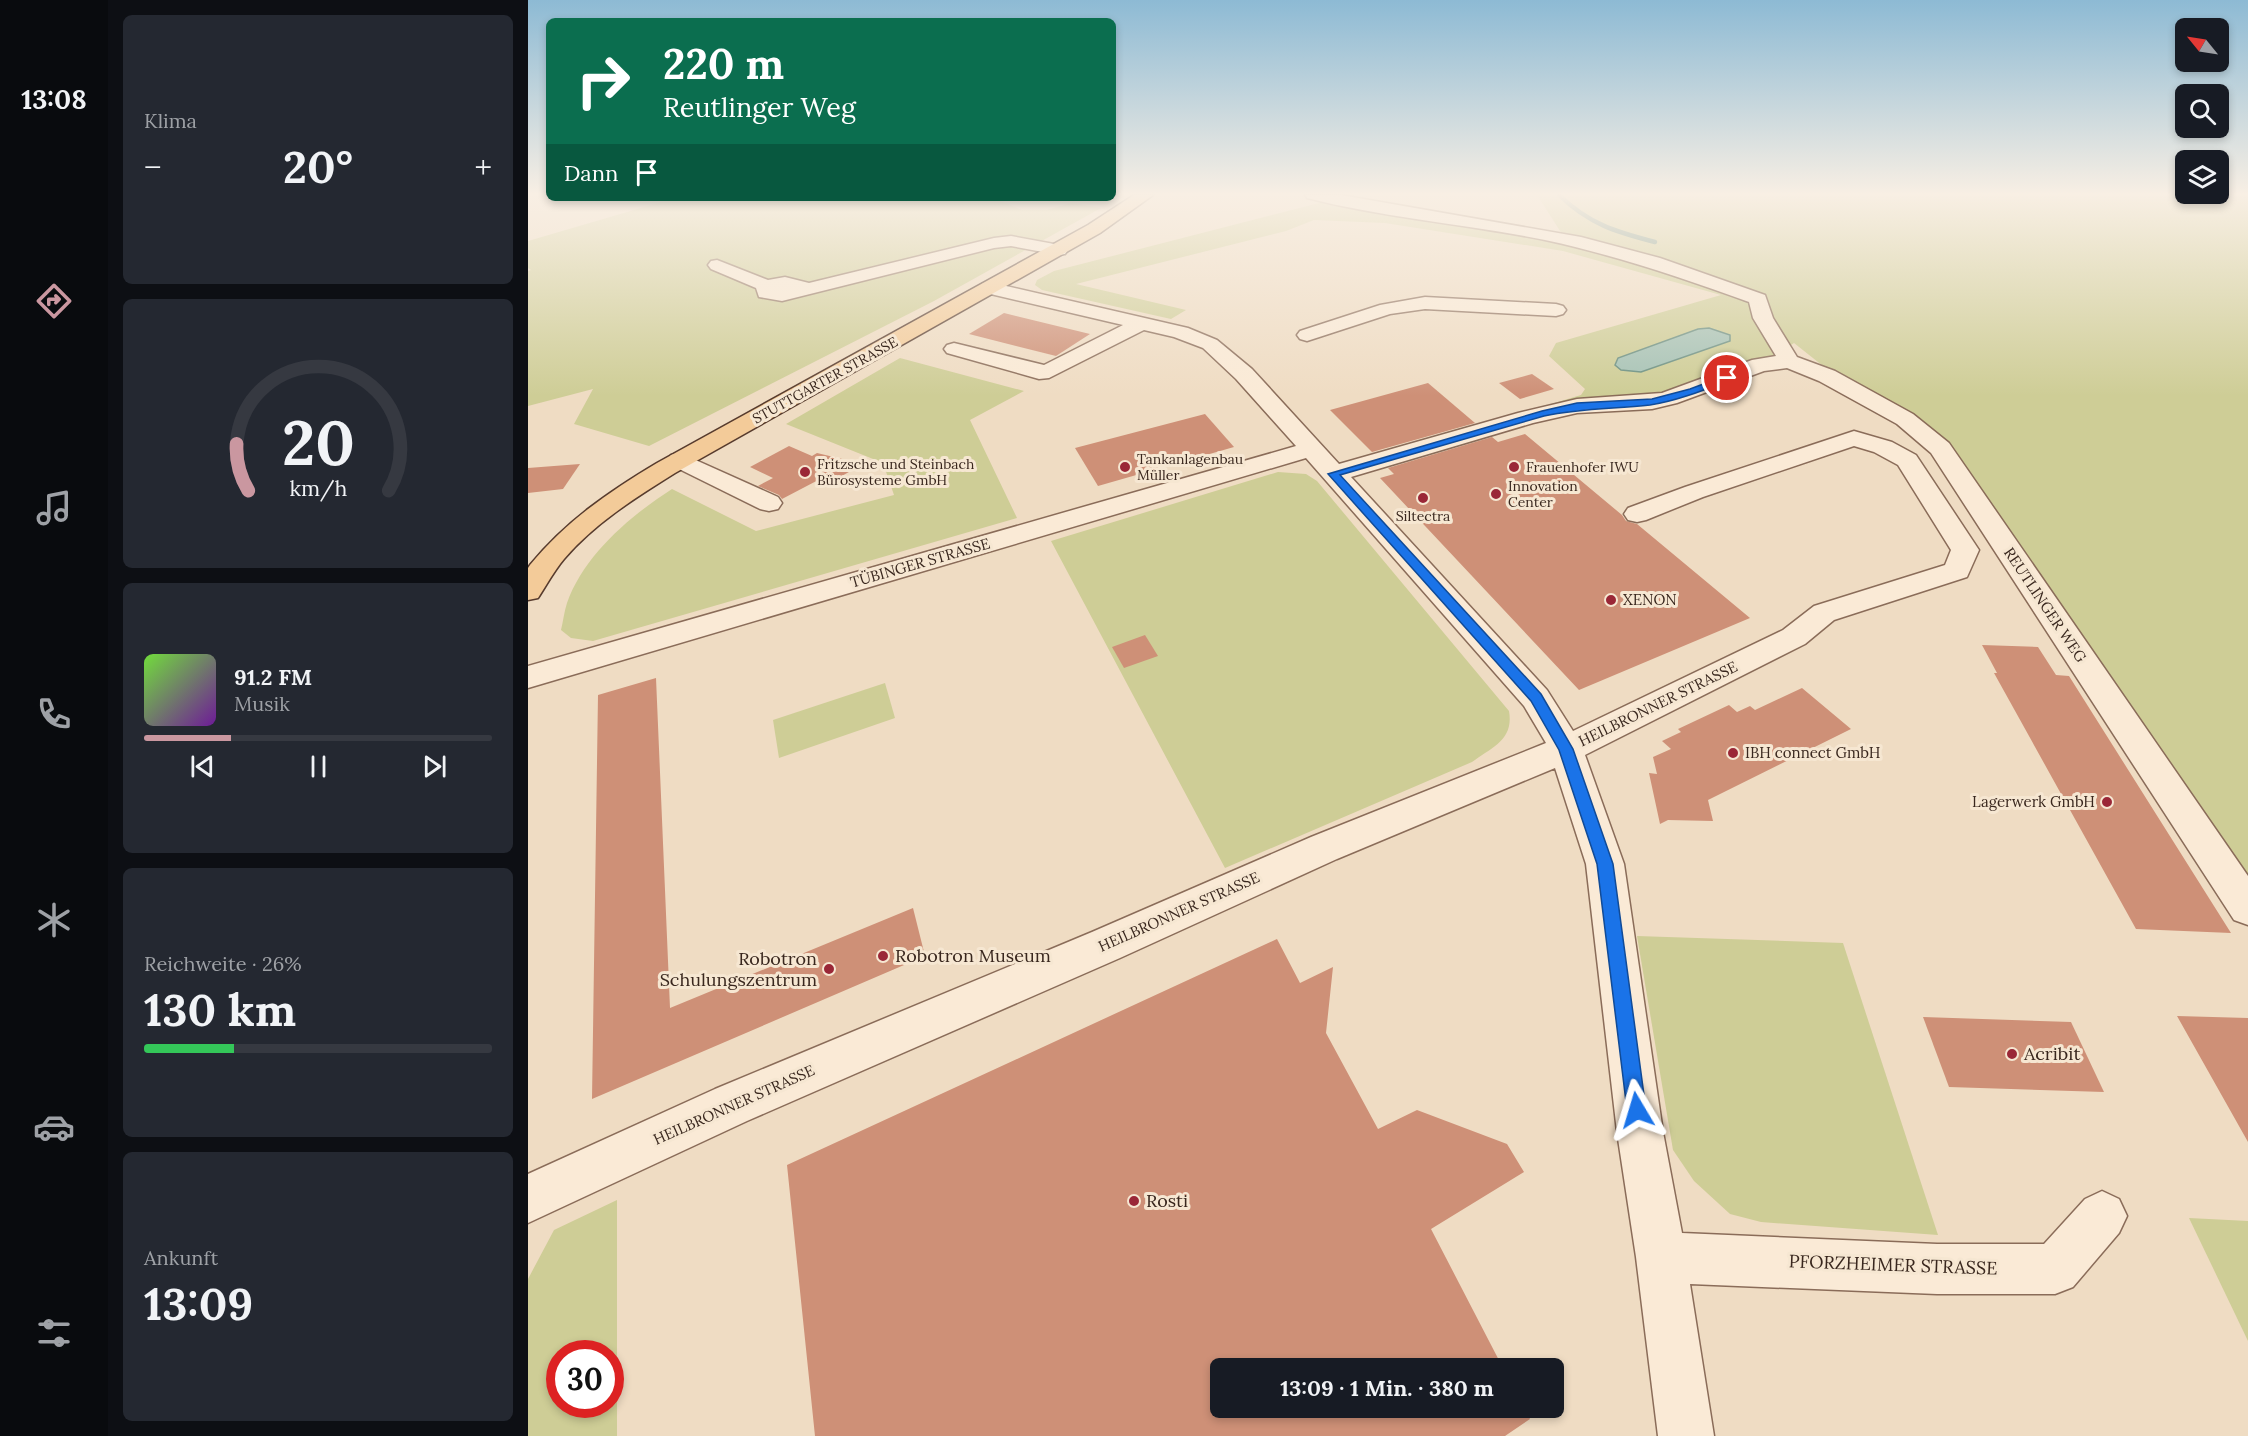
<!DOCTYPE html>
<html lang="de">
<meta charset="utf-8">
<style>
:root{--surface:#171b24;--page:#242831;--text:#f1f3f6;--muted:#9ea1a6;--line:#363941;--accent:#ca97a0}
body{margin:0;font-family:Lora,serif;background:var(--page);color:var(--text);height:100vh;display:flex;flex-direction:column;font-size:22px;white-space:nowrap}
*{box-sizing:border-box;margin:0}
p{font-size:20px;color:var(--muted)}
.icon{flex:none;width:33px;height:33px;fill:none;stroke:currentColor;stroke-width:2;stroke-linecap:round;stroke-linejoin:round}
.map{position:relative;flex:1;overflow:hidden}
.panel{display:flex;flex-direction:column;gap:15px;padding:15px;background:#0d0f14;width:420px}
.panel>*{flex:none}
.top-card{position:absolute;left:18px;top:18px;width:570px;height:183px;border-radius:9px;box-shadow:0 3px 9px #0003;background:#0b6e4f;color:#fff;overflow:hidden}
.needle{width:39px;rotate:300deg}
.controls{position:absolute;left:1647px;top:18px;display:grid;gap:12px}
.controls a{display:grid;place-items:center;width:54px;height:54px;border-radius:9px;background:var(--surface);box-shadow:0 3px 9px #0003;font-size:30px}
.speed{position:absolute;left:18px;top:1340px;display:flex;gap:12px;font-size:30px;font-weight:700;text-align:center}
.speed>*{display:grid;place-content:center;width:78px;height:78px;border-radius:50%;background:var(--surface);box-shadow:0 3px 9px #0003;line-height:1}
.speed .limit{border:9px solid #d22;background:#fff;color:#111}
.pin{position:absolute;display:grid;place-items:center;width:51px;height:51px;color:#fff;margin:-26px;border:3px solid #fff;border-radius:50%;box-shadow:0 2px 6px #0007}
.me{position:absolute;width:66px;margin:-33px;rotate:353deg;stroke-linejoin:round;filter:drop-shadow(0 0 4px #0008)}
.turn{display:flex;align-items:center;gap:21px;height:126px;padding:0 18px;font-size:27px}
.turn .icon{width:78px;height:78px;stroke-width:2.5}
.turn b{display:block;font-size:42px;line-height:51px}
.then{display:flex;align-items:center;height:57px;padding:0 18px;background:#0003;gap:12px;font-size:22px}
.big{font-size:45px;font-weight:700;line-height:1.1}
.panel .widget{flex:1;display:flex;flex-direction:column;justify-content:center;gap:9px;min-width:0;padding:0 21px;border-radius:9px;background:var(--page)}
.panel .dial{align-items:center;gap:0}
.dial svg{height:156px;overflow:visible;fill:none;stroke:var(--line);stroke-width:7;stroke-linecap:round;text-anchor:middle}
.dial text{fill:var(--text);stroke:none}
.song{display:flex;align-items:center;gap:18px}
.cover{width:72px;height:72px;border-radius:9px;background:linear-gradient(135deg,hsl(100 70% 55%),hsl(280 70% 35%))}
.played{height:6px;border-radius:3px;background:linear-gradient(90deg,var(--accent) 25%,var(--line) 25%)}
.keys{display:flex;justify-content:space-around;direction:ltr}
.heat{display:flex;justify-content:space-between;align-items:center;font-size:33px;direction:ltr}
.charge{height:9px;border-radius:4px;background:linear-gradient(90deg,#34c759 26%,var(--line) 0)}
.trip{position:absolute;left:682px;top:1358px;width:354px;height:60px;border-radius:9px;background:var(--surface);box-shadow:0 3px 9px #0003;font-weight:700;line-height:60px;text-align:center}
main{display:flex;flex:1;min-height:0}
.dock{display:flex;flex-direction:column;width:108px;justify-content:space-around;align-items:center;background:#090b0e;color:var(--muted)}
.dock .icon{width:42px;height:42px}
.dock .current{color:var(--accent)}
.dock b{font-size:27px;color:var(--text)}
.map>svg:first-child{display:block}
</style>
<main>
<nav class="dock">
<b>13:08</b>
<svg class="icon current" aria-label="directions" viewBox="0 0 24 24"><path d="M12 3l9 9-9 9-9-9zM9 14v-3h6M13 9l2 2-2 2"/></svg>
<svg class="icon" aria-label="music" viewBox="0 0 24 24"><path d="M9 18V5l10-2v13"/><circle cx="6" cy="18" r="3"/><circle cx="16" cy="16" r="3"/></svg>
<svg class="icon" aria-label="phone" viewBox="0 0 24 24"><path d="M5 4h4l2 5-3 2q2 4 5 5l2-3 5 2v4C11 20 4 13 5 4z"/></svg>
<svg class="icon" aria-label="climate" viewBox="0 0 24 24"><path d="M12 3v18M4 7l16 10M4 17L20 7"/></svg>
<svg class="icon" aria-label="car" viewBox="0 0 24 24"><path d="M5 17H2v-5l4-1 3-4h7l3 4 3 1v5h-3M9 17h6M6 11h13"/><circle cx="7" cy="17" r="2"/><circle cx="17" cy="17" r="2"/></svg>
<svg class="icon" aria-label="filters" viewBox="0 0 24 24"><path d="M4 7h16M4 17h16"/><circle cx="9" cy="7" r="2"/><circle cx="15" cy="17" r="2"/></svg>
</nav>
<section class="panel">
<div class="widget"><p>Klima</p>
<div class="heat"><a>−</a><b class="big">20°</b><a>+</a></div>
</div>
<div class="widget dial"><svg viewBox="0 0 100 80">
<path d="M14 69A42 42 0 1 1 86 69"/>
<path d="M14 69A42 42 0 0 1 8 45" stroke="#ca97a0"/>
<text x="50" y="56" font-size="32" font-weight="700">20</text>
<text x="50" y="72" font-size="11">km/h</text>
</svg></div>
<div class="widget">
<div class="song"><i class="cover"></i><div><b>91.2 FM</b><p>Musik</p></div></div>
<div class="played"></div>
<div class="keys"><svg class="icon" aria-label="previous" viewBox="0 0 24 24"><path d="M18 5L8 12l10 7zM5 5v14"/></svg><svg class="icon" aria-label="pause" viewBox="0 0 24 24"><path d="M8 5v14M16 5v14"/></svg><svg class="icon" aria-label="next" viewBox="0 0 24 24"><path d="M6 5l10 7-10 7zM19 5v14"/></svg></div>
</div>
<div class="widget"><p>Reichweite · 26%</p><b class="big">130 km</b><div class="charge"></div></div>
<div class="widget"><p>Ankunft</p><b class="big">13:09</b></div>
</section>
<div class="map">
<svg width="1720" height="1436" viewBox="0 0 1720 1436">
<rect width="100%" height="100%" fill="#efdcc3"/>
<g fill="#cecd96" fill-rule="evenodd">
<polygon points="1009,195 1720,195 1720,888 1384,419 1295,366 1266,343 1225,371 1168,395 1041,411 1023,404 1053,395 1057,389 1021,356 1028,343 1193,295 1035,251 857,223 786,220 758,231 548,284 658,310 643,319 514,290 507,285 509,280 526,271 795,202 1034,234"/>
<polygon points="147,198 472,198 470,200 494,210 519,210 543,203 573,208 406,301 121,446 46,424 65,389 0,406 0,271 3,270 0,268 0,241"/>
<path d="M 372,358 L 496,391 L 442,420 L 489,518 L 65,641 L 43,638 L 33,630 C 35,622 36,612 39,603 C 56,555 102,516 144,489 L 228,531 L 366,495 L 355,463 L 258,424 Z"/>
<path d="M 750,472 L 778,474 L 789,481 L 981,711 C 986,740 964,747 944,762 L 697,868 L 523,541 Z"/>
<polygon points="357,683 367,718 251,758 245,720"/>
<polygon points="1109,936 1315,943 1410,1235 1233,1222 1202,1214 1166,1181 1145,1150"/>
<path d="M 89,1200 L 89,1436 L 0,1436 L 0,1279 L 26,1230 ZM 32,1353 L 82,1353 L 82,1404 L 32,1404 Z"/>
<polygon points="1661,1218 1720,1221 1720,1341"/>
</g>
<polygon fill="#a5c2b5" stroke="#6b9082" stroke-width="1.5" points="1181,328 1202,335 1202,341 1113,372 1093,370 1087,365 1090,358 1170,329"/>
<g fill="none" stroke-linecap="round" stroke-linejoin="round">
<path stroke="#6b9082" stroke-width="4.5" d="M 1031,195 C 1061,224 1088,232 1127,242"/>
</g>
<g fill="#ce9077">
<polygon points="476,313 562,334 528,356 441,334"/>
<polygon points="1004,374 1026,389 992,399 971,383"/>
<polygon points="900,383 947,423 844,452 802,410"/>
<polygon points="677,414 706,447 570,486 547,448"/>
<polygon points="997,434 1094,515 1098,521 1109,524 1222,618 1051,690 852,478 866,474 860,468 964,437 970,442"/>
<polygon points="261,446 284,456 289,453 335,464 305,481 296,477 254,499 251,495 230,486 245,478 222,467"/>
<polygon points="52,464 35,489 0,493 0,468"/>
<polygon points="617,635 630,656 596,668 584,647"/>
<polygon points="1454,645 1510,647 1528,675 1541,676 1703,933 1608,929 1466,673 1469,673"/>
<polygon points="128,678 142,1008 385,908 397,956 64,1099 70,695"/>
<polygon points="1274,688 1323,729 1180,800 1185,821 1140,820 1132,824 1121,773 1129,774 1125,757 1143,749 1134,741 1153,732 1150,729 1201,705 1209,712 1222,706 1227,710"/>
<polygon points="749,939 772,983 805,967 798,1033 850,1129 889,1110 979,1144 996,1172 903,1229 975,1368 693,1368 693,1407 996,1407 1002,1419 977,1436 287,1436 259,1165"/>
<polygon points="1649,1016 1720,1018 1720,1142 1680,1071"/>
<polygon points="1395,1017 1543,1022 1576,1092 1421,1087"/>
</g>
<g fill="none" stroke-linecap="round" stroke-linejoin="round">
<g stroke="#8a6c59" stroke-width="3">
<g id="minor">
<path d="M 777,195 L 813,195 L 1053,237 L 1132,258 L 1237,295 L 1245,318 L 1269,357 L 1307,371 L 1385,414 L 1421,443 L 1720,876 L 1720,925 L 1706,920 L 1403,453 L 1369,424 L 1291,381 L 1259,368 L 1236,371 L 1149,403 L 1124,409 L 1049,413 L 1005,423 L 823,477 L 1019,690 L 1045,731 L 1255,630 L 1286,606 L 1417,565 L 1423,550 L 1370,465 L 1346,452 L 1326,446 L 1175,497 L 1118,520 L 1109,522 L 1100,520 L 1096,514 L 1100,508 L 1157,487 L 1326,431 L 1364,442 L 1388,455 L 1451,550 L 1439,577 L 1306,620 L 1277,644 L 1057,755 L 1096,864 L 1135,1132 L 1154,1233 L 1409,1244 L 1516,1244 L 1557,1199 L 1574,1191 L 1591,1199 L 1599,1216 L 1591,1233 L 1545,1287 L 1527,1294 L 1409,1294 L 1162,1284 L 1186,1436 L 1130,1436 L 1108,1257 L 1089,1132 L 1058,864 L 1027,768 L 809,859 L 592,958 L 219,1121 L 0,1223 L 0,1174 L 187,1089 L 564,932 L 783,837 L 1018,743 L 996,706 L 778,458 L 0,688 L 0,666 L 768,446 L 708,379 L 675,348 L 646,337 L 616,330 L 521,378 L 511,379 L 419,353 L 416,349 L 419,345 L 426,343 L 516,365 L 595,325 L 454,292 L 452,288 L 454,284 L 461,282 L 660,328 L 689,340 L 724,369 L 811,464 L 990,413 L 1049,399 L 1134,393 L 1224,360 L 1248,356 L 1225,318 L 1221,302 C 1154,278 1087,255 1017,240 C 938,224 857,218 779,198 Z"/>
<polygon points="483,236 537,246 540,250 537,254 531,255 483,246 466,248 254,301 231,297 228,288 183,269 180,265 183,261 189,260 240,280 257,277 281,283 466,238"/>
<polygon points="897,297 1028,304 1035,306 1038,310 1035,314 1028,316 897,309 862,314 779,341 772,339 769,335 772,331 852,305"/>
<polygon points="152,453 250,497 254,503 250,509 241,511 232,509 143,465 140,460 143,455"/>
</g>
</g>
<g stroke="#573b2d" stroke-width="3">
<path id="major" d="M 606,195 L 625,195 L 572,233 L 147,473 C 107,498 67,523 36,559 C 26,571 19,584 10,598 L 0,600 L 0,568 L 2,565 C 38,521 82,491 129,463 L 560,225 Z"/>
</g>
<use href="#minor" fill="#faead6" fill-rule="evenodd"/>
<use href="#major" fill="#f3cb99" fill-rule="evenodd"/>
</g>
<linearGradient id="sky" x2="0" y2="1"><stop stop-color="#8dbad4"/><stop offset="0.49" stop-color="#f8efe4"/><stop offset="1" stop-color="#f8efe4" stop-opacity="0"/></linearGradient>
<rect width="1720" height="396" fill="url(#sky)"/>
<path fill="#1a73e8" stroke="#114b97" stroke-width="1.5" d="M 1199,375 L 1202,376 L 1202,380 C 1176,390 1149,401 1122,405 C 1085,409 1053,408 1016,416 L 812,475 L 1013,694 L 1045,749 L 1085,864 L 1118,1110 L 1115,1116 L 1109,1119 L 1102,1116 L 1099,1110 L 1069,864 L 1031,750 L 1003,701 L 800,474 L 1014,411 L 1049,403 L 1124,399 L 1162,389 Z"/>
<g fill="#9a2737" stroke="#f6e7d2" stroke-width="2">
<circle cx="597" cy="467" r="6"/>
<circle cx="986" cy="467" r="6"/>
<circle cx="277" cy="472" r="6"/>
<circle cx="968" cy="494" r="6"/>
<circle cx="895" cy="498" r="6"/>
<circle cx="1083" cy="600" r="6"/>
<circle cx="1205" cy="753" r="6"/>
<circle cx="1579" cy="802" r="6"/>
<circle cx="355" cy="956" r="6"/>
<circle cx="301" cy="969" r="6"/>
<circle cx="1484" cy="1054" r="6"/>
<circle cx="606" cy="1201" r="6"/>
</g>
<g text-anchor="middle" stroke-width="6" stroke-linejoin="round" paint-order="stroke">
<g font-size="14" fill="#39271e" stroke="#f6e7d2">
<text transform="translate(297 380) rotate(-29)" y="5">STUTTGARTER STRASSE</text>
</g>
<g font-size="14" fill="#39271e" stroke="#f6e7d2" text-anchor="start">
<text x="609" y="464">Tankanlagenbau<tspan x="609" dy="16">Müller</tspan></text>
<text x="289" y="469">Fritzsche und Steinbach<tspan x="289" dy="16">Bürosysteme GmbH</tspan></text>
<text x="998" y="472">Frauenhofer IWU</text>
<text x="980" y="491">Innovation<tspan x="980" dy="16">Center</tspan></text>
<text x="895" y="521" text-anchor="middle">Siltectra</text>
</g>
<g font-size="15" fill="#39271e" stroke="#f6e7d2">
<text transform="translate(392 563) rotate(-16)" y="5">TÜBINGER STRASSE</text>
<text transform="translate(1517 605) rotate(56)" y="5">REUTLINGER WEG</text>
<text transform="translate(1130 704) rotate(-26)" y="5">HEILBRONNER STRASSE</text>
<text transform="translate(651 912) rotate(-24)" y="5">HEILBRONNER STRASSE</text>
<text transform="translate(206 1105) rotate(-24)" y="5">HEILBRONNER STRASSE</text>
</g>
<g font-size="15" fill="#39271e" stroke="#f6e7d2" text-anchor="start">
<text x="1095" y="605">XENON</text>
<text x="1217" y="758">IBH connect GmbH</text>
<text x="1567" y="807" text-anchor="end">Lagerwerk GmbH</text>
</g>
<g font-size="18" fill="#39271e" stroke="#f6e7d2" text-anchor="start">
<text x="367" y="962">Robotron Museum</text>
<text x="289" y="965" text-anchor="end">Robotron<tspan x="289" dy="21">Schulungszentrum</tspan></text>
<text x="1496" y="1060">Acribit</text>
<text x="618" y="1207">Rosti</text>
</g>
<g font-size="18" fill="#39271e" stroke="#f6e7d2">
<text transform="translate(1365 1265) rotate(2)" y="6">PFORZHEIMER STRASSE</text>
</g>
</g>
</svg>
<div class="controls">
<a><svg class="needle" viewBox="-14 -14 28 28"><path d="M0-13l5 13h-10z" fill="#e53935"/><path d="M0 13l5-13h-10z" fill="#9ea1a6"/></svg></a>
<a><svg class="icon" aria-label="search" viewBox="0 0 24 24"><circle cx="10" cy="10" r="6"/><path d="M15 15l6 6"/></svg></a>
<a><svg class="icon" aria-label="layers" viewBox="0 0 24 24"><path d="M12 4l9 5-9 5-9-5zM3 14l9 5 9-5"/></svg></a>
</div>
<div class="speed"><div class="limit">30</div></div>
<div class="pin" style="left:1199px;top:378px;background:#d93025"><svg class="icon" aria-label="arrive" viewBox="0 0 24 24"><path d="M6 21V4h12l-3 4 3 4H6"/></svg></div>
<svg class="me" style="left:1109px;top:1110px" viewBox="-20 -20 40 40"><path d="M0-17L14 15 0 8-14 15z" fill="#1a73e8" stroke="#fff" stroke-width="4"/></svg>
<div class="trip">13:09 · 1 Min. · 380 m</div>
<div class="top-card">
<div class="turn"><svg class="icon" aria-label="right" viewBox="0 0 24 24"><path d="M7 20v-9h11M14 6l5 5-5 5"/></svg><div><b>220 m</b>Reutlinger Weg</div></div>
<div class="then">Dann<svg class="icon" aria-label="arrive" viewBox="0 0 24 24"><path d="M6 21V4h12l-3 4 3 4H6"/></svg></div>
</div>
</div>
</main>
